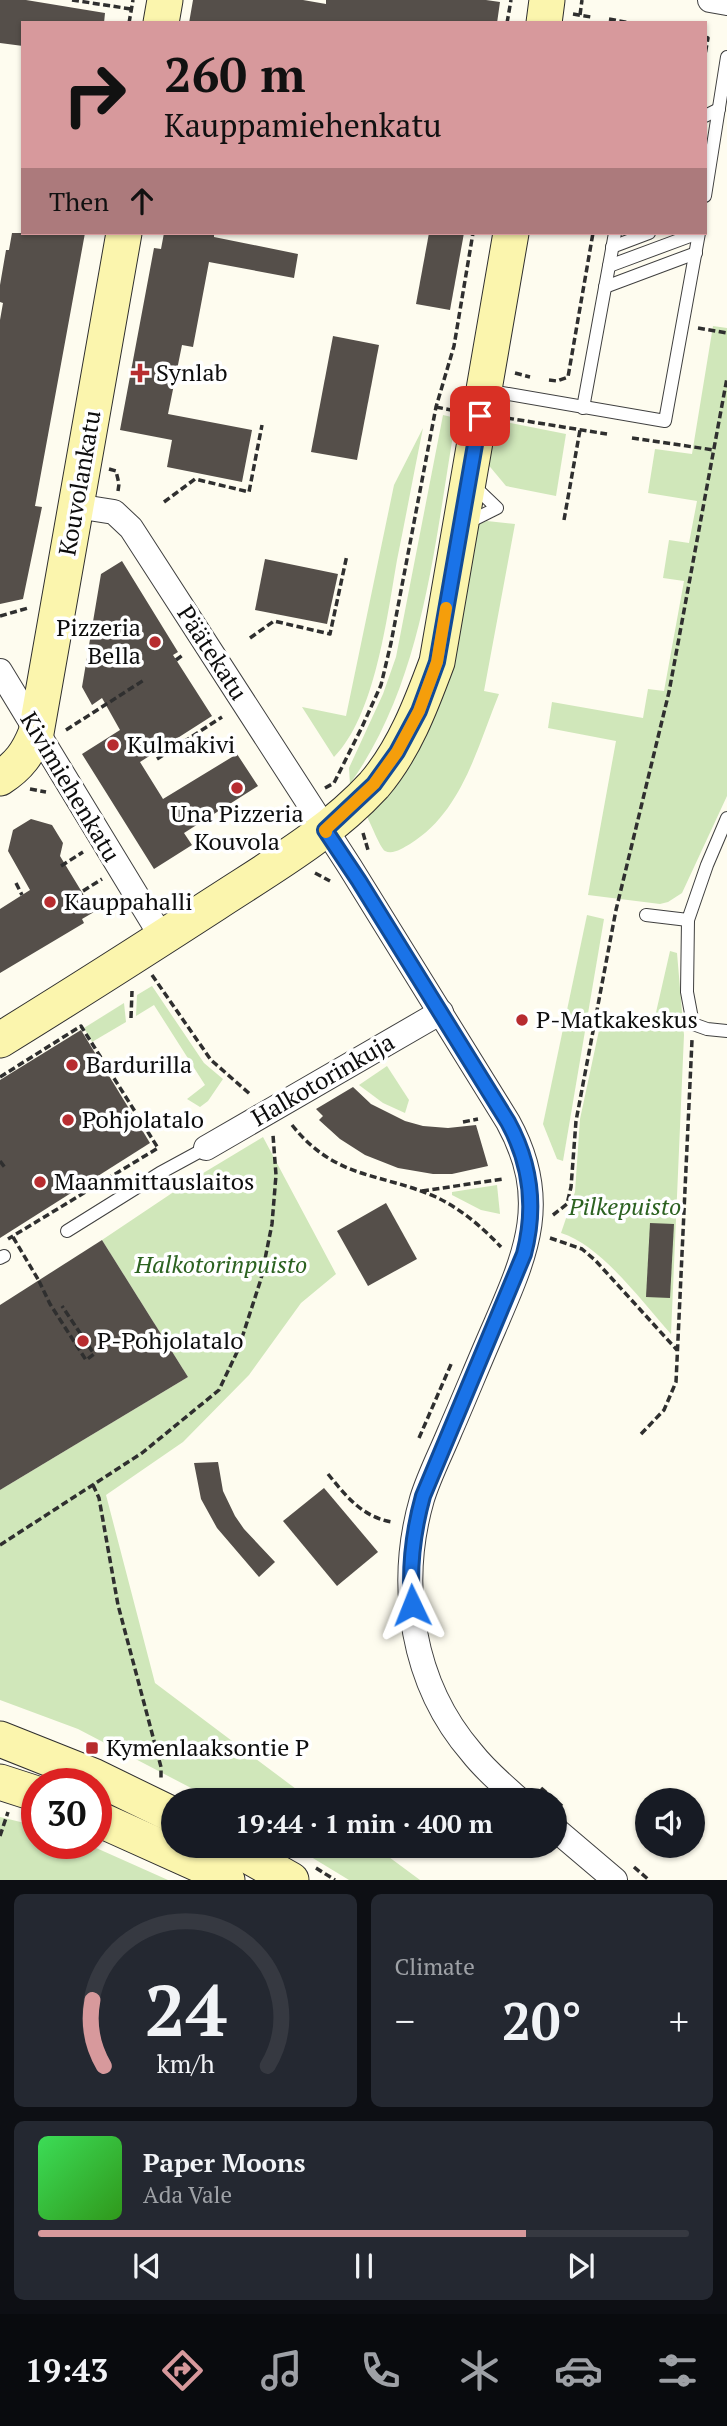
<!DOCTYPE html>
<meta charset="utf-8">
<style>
:root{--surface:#171b24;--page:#242831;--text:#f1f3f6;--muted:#9ea1a6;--line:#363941;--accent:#d7999c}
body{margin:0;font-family:"PT Serif",serif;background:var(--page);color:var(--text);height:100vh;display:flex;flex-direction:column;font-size:26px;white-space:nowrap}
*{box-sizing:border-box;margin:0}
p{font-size:23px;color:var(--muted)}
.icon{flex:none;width:38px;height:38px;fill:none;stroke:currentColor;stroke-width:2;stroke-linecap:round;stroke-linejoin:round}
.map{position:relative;height:1880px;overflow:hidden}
.details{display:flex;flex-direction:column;gap:14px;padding:14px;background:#0d0f14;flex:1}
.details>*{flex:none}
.banner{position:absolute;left:21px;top:21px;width:686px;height:214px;border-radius:0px;box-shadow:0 2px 5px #0004;background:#d7999c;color:#111;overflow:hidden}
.buttons{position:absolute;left:635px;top:1788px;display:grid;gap:14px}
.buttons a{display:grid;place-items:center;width:70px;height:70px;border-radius:50%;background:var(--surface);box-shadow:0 2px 5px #0004;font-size:35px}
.speed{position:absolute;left:21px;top:1768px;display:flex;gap:14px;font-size:35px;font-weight:700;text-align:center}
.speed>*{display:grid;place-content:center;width:91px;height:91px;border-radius:50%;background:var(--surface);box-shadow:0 2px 5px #0004;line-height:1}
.speed .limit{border:10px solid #d22;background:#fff;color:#111}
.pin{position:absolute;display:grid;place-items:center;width:60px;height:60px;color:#fff;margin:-30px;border-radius:14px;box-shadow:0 4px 10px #0006}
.me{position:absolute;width:77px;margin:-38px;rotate:358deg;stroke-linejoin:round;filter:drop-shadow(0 0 5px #0008)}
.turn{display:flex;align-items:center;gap:24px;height:147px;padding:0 28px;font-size:32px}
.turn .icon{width:91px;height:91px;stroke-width:2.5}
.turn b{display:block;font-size:49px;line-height:60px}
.then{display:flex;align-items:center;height:66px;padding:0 28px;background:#0003;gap:14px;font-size:26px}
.big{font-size:52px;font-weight:700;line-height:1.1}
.details .tile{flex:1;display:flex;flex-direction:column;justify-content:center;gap:10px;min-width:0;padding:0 24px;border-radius:10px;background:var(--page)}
.details .dial{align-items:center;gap:0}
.dial svg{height:182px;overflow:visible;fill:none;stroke:var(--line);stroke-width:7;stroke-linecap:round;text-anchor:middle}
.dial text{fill:var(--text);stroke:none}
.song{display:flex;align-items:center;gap:21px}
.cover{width:84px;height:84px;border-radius:10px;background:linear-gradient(135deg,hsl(130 70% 55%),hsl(110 70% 35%))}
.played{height:7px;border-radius:4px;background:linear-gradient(90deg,var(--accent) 75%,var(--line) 75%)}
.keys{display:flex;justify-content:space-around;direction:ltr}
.heat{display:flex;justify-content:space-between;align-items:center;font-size:38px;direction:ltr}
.details .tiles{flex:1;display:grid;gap:14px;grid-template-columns:1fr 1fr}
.tile:last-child{grid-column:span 2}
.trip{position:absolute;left:161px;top:1788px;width:406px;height:70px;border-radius:35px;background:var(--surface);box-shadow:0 2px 5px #0004;font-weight:700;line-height:70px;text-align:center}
.dock{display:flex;height:112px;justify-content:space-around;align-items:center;background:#090b0e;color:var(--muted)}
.dock .icon{width:49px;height:49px}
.dock .current{color:var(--accent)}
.dock b{font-size:32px;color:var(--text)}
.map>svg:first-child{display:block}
</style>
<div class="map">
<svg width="727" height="1880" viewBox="0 0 727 1880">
<rect width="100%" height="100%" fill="#fefcef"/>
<g fill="#d0e7ba">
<polygon points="713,326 727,328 727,796 682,893 668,902 660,904 588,895 616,741 548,728 552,702 643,718 648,689 664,691 684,581 663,578 669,540 689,543 697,501 648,493 655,449 692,454"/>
<path d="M 443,415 L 456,418 C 434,543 425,678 350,784 L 349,768 L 383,694 L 396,657 Z"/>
<polygon points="496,420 566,434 556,496 506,486 486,462"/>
<path d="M 423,428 C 414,472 406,516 397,560 C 387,617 375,716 334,757 L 302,707 L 346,716 L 394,485 Z"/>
<path d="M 487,521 L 515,524 L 484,691 L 499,694 C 477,748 462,812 410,844 C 403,848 393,855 385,851 C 380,848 370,821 365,813 L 472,526 Z"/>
<polygon points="587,915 604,919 563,1161 557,1159 543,1124"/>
<path d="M 670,951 L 677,953 L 684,1035 L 671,1334 C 642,1302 601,1245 561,1233 L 575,1192 L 580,1119 L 601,1021 L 652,1030 Z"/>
<polygon points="152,986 204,1063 223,1079 208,1101 200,1107 187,1099 205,1085 154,1005 136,1016 137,995"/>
<polygon points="124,1003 126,1022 92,1042 84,1028"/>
<polygon points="387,1066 409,1100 405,1113 383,1103 359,1085"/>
<polygon points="263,1137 336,1274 301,1303 249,1375 183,1442 106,1495 155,1683 312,1801 216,1801 78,1729 0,1700 0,1490 188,1377 102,1240 190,1181"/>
<polygon points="497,1185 500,1214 481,1210 452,1195 452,1192"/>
<polygon points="0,1817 37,1826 37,1843 85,1843 168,1880 0,1880"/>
<polygon points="293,1846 374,1846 420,1880 349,1880"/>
</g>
<g fill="#554f4a">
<polygon points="0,0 26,0 105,13 104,23 23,23 23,46 0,43"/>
<polygon points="193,0 303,0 326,4 326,0 486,0 500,2 497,23 189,23"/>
<polygon points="12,233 85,233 35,506 42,507 23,599 0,604 0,320 3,303 0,302 0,285 6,250 9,250"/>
<polygon points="164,233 214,233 214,237 298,254 294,278 209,262 193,347 182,345 168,414 252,430 242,482 167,467 172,440 120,430 154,248 161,249"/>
<polygon points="429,233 464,233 450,310 416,304"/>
<polygon points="333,336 379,345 357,460 311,452"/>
<polygon points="265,559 338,574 327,624 255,610"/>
<polygon points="122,561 178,652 173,655 212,716 140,762 163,799 237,754 258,786 184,833 192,845 154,869 82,754 120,730 102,698 92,705 82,687 101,574"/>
<polygon points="31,819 52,825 63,843 60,856 94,912 82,919 84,923 0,973 0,909 30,890 8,851 13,830"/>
<polygon points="81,1030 150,1143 0,1238 0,1080"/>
<polygon points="353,1087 371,1104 405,1121 423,1126 448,1128 476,1125 488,1166 452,1174 433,1174 398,1168 365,1155 340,1139 319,1120 323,1116 316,1109"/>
<polygon points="386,1203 417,1259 368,1286 337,1231"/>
<polygon points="650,1223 674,1224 670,1298 646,1297"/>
<polygon points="102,1240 188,1377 0,1490 0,1305"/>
<polygon points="218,1462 223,1491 235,1516 244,1529 275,1562 259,1577 217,1528 201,1499 194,1463"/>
<polygon points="324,1488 378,1552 337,1586 283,1521"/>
</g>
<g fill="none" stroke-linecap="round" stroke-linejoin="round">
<g stroke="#404040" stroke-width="14">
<g id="lane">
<polyline points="705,116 719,109"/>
<polyline points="705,196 727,57"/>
<polyline points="612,247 649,233"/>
<polyline points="609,266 698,233"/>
<polyline points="605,287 696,253"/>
<polyline points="485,390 665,421 699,233"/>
<polyline points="583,408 615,233"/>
<polyline points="467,523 497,508 473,485"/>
<polyline points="646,915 688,920 707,865 727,818"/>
<polyline points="688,920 687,992 693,1024 707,1029 727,1031"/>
<polyline points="67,1231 160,1173 206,1148"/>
<polyline points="0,1258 4,1256"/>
</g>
</g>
<g stroke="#404040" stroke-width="26">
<g id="street">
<polyline points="710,0 727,3"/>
<path d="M 76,506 L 114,512 L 131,528 L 350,867 L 508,1122 C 551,1200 526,1254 494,1328 C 479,1362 465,1397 450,1431 C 441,1453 429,1476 422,1499 C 397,1586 412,1684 472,1753 C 486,1771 504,1786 521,1801"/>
<polyline points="0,671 163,939"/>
<polyline points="206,1148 441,1012"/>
<polyline points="555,1829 615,1880"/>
</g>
</g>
<g stroke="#2f2f2f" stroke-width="37">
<g id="secondary">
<polyline points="161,23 165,0"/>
<polyline points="544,23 547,0"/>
<path d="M 0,778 C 19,766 28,753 36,733 L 124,233"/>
<path d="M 0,1040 C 73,995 145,949 216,903 C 271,867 329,834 374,785 C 404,750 421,705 437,662 L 511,233"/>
<polyline points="0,1739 93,1776 173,1815"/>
<polyline points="0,1782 37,1794"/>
<polyline points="96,1818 205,1867 227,1880"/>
<polyline points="231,1846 291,1880"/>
</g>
</g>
<g stroke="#2f2f2f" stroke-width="3.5" stroke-dasharray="7 3.5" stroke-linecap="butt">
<polyline points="72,0 131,9"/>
<polyline points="573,14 591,17"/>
<polyline points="580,15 582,0"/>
<polyline points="609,19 630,23"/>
<polyline points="129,23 133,0"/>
<polyline points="507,23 511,0"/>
<polyline points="705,37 708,38 705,55"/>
<polyline points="698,328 727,333"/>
<polyline points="515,373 530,377"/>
<polyline points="549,380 557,381 568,377 593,233"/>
<polyline points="436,407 451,410"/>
<polyline points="507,418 607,434"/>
<polyline points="632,438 714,450"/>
<polyline points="109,469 116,471 119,484 118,491"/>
<polyline points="164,502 195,479 249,492 262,425"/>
<polyline points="564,520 580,430"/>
<polyline points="0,616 28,608"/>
<polyline points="250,638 274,621 330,634 347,555"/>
<polyline points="176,660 184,654"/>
<polyline points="66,730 144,680"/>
<polyline points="157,759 222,717"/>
<polyline points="325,788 334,783 362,727 381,685 391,643 436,407 454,346 473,233"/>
<polyline points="30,789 46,792"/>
<polyline points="363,833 368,850"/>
<polyline points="61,866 83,852"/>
<polyline points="315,873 330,881"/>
<polyline points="16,883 22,895"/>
<polyline points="83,891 102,879"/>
<polyline points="152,975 211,1060 251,1095"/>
<polyline points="131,1018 132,991"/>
<polyline points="0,1077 81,1026 158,1148 8,1239"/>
<polyline points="463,1122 478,1119"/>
<path d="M 292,1125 C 336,1180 379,1172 436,1197 C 461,1209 482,1227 501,1247"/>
<polyline points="0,1161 6,1169"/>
<polyline points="422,1191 503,1179"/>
<polyline points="553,1215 567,1204 571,1187 576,1121 616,910 669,692 727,378"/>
<polyline points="550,1238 582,1249 595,1260 677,1350"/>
<polyline points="39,1281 50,1304 86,1360 94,1354 62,1306"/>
<polyline points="641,1434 664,1410 676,1382 692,1040"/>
<polyline points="419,1438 452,1362"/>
<path d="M 328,1474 C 346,1496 362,1517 392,1522"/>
<polyline points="93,1485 99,1498 118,1605 161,1767 161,1779"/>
<polyline points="0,1545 142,1453 219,1390 238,1350 261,1279 272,1224 276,1175 273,1135"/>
<polyline points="541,1788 562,1806"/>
<polyline points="0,1836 8,1812"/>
<polyline points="634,1867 649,1880"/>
<polyline points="316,1868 335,1880"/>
</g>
<use href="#lane" stroke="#fff" stroke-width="12"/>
<use href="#street" stroke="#fff" stroke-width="24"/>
<use href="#secondary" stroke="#fbf5ad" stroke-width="35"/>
<polyline stroke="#2f2f2f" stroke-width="3.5" stroke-dasharray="7 3.5" stroke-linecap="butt" points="13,1237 39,1281"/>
</g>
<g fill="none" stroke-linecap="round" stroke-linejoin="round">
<g stroke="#114b97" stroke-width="18">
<path id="route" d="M 412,1605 C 409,1568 413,1532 423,1496 L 524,1254 C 536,1208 531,1164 508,1122 L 359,881 L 325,830 L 374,784 L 397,752 L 419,711 L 437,662 L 480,416"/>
</g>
<use href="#route" stroke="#1a73e8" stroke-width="12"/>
<polyline stroke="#f59e0b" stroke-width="12" points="326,832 325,830 374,784 397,752 419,711 437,662 446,608"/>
</g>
<g fill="#b72c2f" stroke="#fff" stroke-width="2.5">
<path d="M136.5 362.5h7v7h7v7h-7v7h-7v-7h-7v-7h7z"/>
<circle cx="155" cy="642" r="7"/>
<circle cx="113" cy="745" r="7"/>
<circle cx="237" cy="788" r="7"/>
<circle cx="50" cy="902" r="7"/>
<circle cx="522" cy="1020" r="7"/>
<circle cx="72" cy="1065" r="7"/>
<circle cx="68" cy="1120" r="7"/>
<circle cx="40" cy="1182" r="7"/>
<circle cx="83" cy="1341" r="7"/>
<rect x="85" y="1741" width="14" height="14" rx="3.5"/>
</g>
<g text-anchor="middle" stroke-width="7" stroke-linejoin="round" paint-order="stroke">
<g font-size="24" fill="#0d0d0d" stroke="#fff" text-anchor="start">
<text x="156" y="381">Synlab</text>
<text x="141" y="636" text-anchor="end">Pizzeria<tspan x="141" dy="28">Bella</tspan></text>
<text x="127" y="753">Kulmakivi</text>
<text x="237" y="822" text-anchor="middle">Una Pizzeria<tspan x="237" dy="28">Kouvola</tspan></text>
<text x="64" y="910">Kauppahalli</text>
<text x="536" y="1028">P-Matkakeskus</text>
<text x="86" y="1073">Bardurilla</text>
<text x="82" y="1128">Pohjolatalo</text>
<text x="54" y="1190">Maanmittauslaitos</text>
<text x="97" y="1349">P-Pohjolatalo</text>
<text x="106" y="1756">Kymenlaaksontie P</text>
</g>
<g font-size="24" fill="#0d0d0d" stroke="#fff">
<text transform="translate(80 483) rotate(-80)" y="8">Kouvolankatu</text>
<text transform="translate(212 653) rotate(57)" y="8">Päätekatu</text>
<text transform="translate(70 787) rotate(59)" y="8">Kivimiehenkatu</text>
<text transform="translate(323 1080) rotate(-30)" y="8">Halkotorinkuja</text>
</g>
<g font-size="24" font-style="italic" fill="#2c6221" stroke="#fff">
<text x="625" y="1215">Pilkepuisto</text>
<text x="221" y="1273">Halkotorinpuisto</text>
</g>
</g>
</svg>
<div class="buttons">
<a><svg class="icon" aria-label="sound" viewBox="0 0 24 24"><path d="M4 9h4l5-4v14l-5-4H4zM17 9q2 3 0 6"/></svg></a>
</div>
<div class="speed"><div class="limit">30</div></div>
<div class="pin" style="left:480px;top:416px;background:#d93025"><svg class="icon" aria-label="arrive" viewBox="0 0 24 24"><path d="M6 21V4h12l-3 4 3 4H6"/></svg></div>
<svg class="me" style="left:412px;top:1605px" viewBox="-20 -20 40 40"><path d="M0-17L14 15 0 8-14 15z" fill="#1a73e8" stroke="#fff" stroke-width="4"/></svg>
<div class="trip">19:44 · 1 min · 400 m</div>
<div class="banner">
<div class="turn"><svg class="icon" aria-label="right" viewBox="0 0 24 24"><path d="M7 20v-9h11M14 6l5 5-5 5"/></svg><div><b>260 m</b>Kauppamiehenkatu</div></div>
<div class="then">Then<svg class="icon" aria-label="ahead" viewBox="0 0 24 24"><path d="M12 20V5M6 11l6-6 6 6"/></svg></div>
</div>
</div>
<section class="details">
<div class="tiles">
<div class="tile dial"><svg viewBox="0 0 100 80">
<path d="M14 69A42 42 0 1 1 86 69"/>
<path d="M14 69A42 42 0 0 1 9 40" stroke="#d7999c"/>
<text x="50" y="56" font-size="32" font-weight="700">24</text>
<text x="50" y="72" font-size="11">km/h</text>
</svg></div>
<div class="tile"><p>Climate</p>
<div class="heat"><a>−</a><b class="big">20°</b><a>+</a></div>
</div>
<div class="tile">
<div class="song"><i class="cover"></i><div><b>Paper Moons</b><p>Ada Vale</p></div></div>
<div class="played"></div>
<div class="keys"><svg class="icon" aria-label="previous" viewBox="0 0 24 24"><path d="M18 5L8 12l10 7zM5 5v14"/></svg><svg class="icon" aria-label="pause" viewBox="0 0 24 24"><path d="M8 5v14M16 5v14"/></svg><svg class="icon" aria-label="next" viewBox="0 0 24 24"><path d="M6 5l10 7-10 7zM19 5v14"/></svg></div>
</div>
</div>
</section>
<nav class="dock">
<b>19:43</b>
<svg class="icon current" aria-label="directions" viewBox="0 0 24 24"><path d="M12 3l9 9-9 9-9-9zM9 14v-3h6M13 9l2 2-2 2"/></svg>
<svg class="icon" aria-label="music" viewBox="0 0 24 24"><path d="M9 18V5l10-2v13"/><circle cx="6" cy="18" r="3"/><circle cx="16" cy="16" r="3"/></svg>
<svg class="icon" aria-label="phone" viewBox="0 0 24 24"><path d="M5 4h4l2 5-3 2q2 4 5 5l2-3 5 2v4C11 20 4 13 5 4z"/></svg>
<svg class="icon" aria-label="climate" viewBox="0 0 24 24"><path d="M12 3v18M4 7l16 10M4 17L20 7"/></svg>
<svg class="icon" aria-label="car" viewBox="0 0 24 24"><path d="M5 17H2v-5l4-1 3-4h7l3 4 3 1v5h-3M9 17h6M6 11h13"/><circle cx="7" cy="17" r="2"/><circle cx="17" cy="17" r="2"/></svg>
<svg class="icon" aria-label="filters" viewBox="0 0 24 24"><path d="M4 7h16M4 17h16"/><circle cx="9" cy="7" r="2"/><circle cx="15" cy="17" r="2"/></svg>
</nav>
